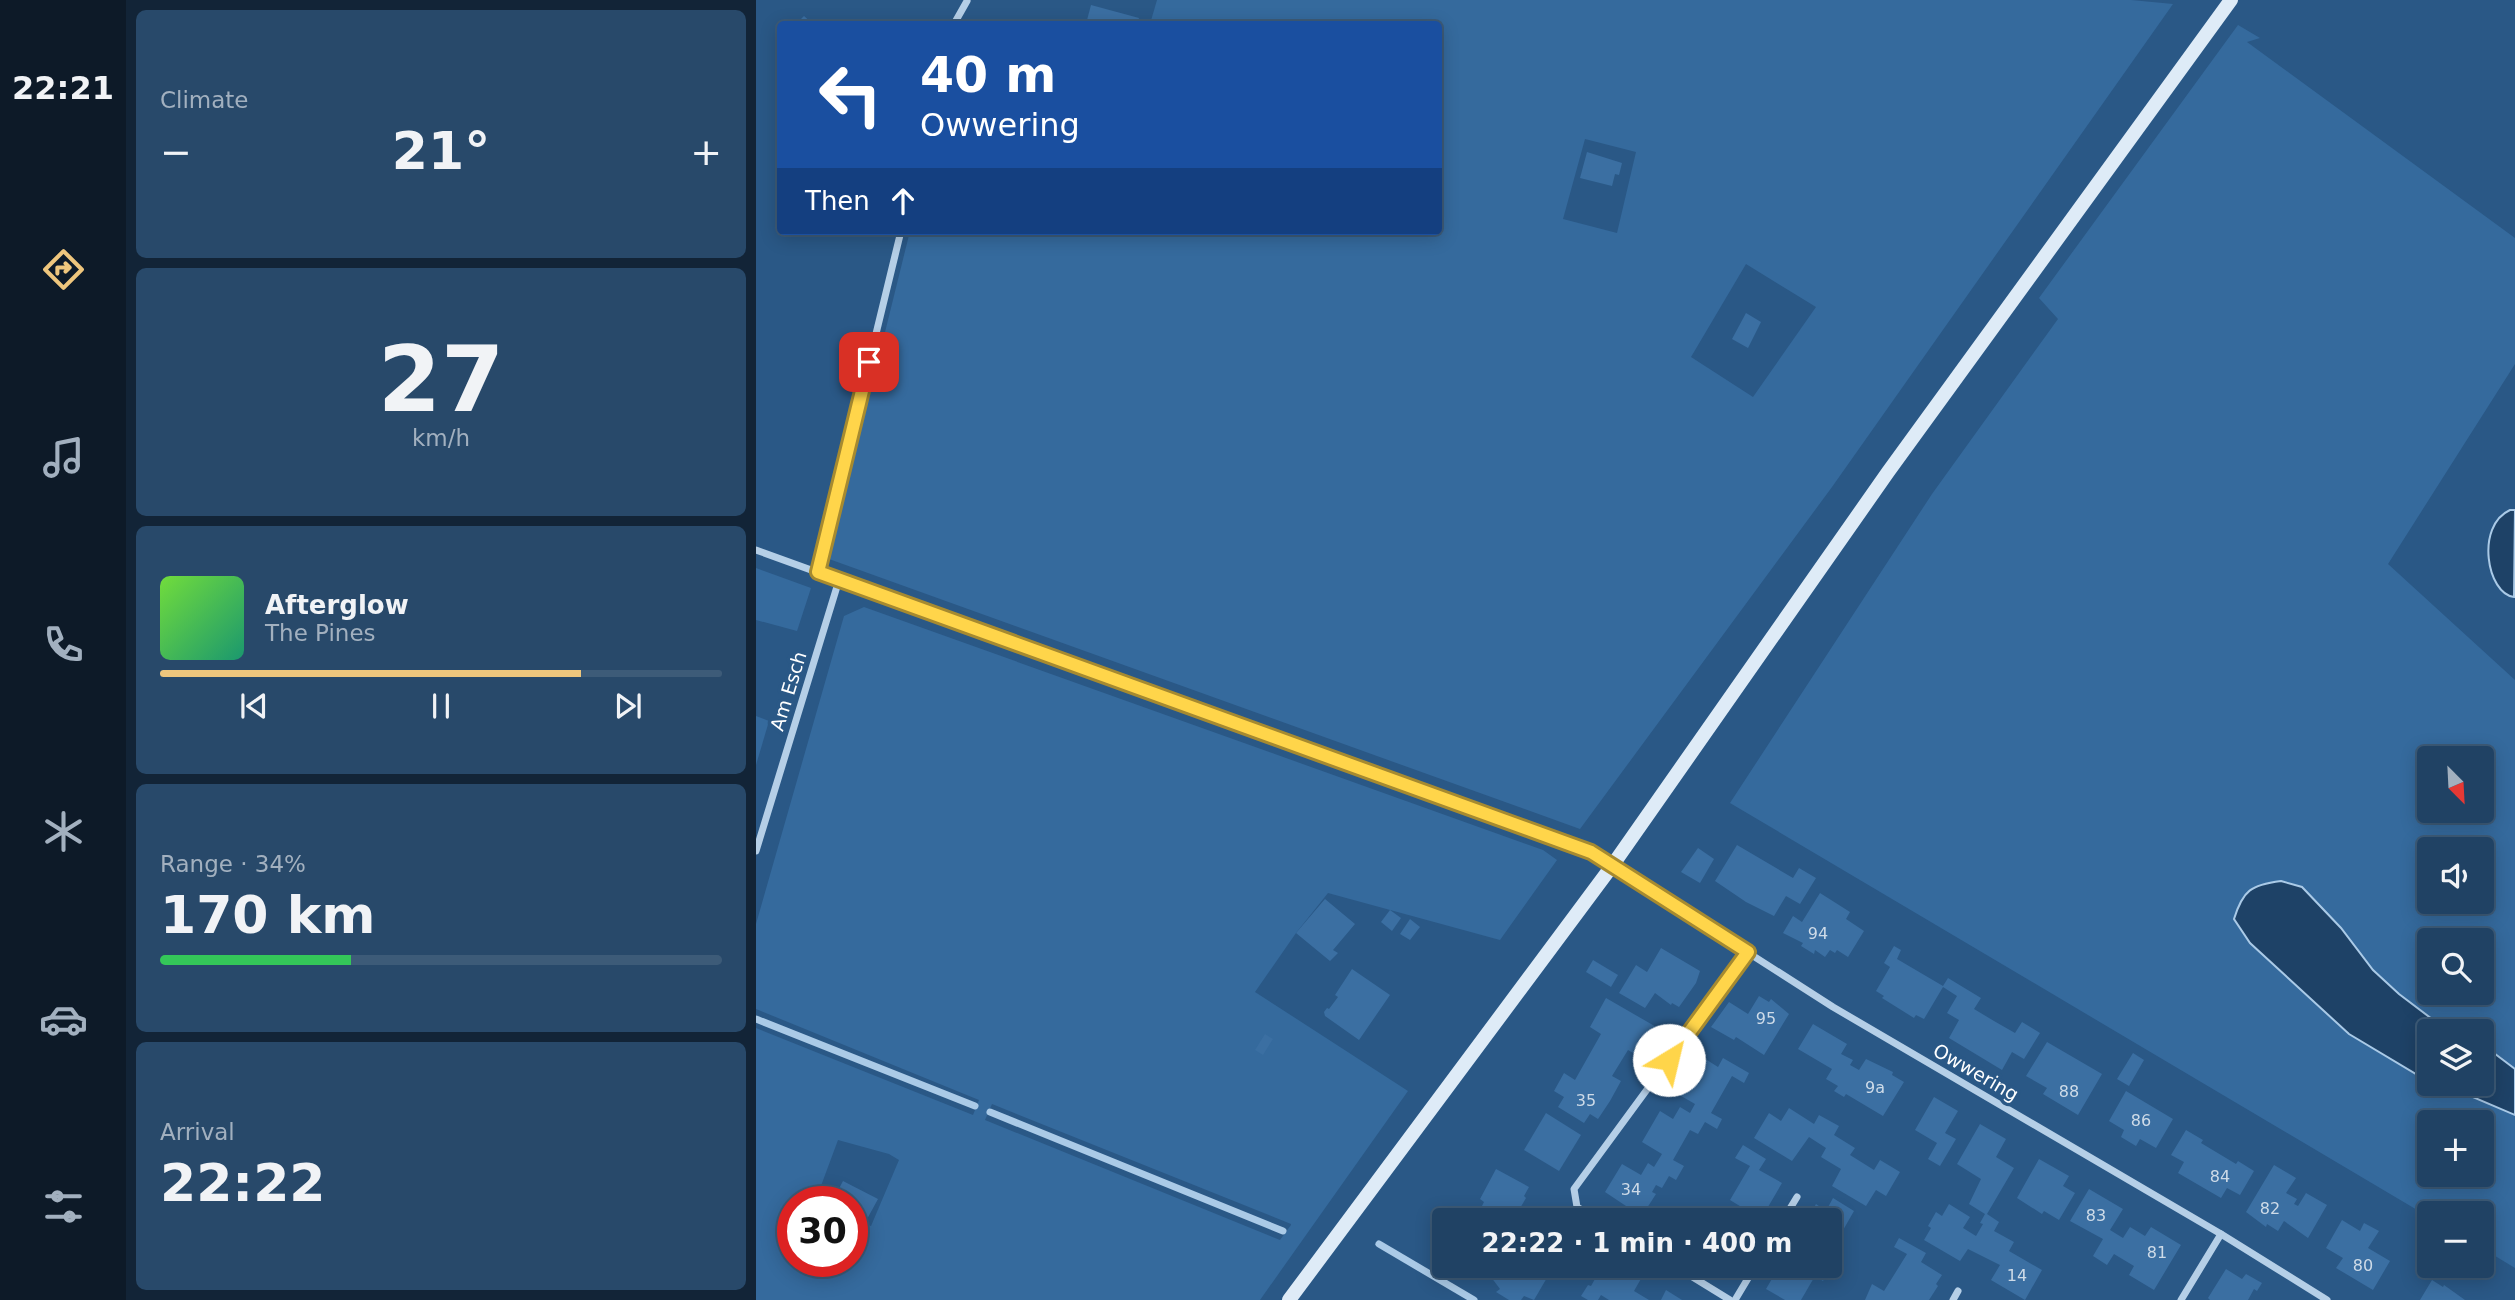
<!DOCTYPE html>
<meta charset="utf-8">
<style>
:root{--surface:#204264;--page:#28496a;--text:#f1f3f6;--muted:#a2b0bf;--line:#3d5b78;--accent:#eec67d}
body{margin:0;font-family:"DejaVu Sans",sans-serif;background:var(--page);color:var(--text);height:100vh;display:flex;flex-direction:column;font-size:26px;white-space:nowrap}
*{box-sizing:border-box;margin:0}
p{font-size:23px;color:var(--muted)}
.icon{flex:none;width:38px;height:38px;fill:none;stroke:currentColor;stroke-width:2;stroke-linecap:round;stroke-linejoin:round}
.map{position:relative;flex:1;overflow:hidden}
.sheet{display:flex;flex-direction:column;gap:10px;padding:10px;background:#122437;width:630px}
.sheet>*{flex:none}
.banner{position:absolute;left:21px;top:21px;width:665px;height:214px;border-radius:7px;box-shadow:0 4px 18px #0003,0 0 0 2px var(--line);background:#1a4fa0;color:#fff;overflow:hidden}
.needle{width:46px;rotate:156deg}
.fabs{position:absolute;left:1661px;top:746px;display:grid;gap:14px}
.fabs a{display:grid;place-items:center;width:77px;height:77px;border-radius:7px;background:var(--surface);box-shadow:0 4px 18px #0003,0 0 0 2px var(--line);font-size:35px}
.speed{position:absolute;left:21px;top:1186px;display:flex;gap:14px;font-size:35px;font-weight:700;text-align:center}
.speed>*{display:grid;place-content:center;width:91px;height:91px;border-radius:50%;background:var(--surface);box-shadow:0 4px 18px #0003,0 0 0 2px var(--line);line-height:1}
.speed .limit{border:10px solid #d22;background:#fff;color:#111}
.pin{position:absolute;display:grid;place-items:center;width:60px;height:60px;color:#fff;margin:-30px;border-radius:14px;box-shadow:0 4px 10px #0006}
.me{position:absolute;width:77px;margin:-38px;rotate:36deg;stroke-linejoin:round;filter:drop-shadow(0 0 5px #0008)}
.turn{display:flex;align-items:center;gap:24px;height:147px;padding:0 28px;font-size:32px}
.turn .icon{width:91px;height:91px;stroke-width:2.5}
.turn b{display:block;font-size:49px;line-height:60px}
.then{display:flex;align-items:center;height:66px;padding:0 28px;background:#0003;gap:14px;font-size:26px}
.big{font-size:52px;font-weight:800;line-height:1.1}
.sheet .card{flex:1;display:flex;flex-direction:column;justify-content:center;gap:10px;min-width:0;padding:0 24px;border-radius:10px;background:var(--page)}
.sheet .dial{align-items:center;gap:0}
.dial b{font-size:91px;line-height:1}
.song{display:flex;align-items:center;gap:21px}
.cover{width:84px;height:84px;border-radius:10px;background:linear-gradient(135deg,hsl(100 70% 55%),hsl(160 70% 35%))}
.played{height:7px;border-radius:4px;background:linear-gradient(90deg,var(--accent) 75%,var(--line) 75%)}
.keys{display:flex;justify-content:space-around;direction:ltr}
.heat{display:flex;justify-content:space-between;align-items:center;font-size:38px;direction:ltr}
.charge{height:10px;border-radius:5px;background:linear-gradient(90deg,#34c759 34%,var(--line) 0)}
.trip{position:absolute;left:676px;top:1208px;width:410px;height:70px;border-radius:7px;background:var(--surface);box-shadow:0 4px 18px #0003,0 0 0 2px var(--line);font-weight:800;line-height:70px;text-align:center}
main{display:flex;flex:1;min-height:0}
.tabs{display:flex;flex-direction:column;width:126px;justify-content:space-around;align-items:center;background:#0d1a28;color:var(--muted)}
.tabs .icon{width:49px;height:49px}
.tabs .current{color:var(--accent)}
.tabs b{font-size:32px;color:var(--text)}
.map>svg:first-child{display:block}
</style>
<main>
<nav class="tabs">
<b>22:21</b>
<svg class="icon current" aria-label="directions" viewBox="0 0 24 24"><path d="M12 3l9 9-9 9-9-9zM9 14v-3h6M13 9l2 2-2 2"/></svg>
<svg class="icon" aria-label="music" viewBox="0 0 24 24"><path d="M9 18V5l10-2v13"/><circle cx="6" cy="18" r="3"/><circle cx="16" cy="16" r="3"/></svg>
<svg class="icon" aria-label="phone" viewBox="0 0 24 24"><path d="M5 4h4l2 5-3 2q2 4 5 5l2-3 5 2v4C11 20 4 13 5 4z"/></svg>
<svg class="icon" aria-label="climate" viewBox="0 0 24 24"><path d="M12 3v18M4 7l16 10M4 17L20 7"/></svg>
<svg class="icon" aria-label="car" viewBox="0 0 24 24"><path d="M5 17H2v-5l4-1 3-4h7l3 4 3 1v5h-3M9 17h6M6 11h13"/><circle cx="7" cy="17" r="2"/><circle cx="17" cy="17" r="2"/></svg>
<svg class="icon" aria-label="filters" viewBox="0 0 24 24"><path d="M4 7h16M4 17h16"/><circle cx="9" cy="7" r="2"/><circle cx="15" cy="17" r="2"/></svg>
</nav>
<section class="sheet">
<div class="card"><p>Climate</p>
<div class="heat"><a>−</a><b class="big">21°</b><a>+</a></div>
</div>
<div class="card dial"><b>27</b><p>km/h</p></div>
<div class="card">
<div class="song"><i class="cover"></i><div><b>Afterglow</b><p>The Pines</p></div></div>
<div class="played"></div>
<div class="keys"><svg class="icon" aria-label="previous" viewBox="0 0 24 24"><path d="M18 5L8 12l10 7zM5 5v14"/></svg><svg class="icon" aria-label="pause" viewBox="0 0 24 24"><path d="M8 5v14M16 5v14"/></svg><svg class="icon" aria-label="next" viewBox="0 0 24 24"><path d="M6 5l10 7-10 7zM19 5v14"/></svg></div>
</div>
<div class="card"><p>Range · 34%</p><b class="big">170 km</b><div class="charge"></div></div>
<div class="card"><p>Arrival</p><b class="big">22:22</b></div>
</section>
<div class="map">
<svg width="1759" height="1300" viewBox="0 0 1759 1300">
<rect width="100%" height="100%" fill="#2a5886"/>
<g fill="#356a9d" fill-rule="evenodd">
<path d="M 401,0 L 1375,0 L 1417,4 L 1076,487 L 824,829 L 73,559 L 154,231 L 682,231 L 682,24 L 394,24 ZM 829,139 L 880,152 L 861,233 L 807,219 ZM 990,264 L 1060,307 L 997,397 L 935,357 Z"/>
<path d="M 1482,25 L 1504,38 L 1491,42 L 1759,238 L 1759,364 L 1632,564 L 1759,680 L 1759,1268 L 1726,1248 L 1726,1213 L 1673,1213 L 1673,1217 L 974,803 L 1176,494 L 1302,319 L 1283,298 ZM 1673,758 L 1726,758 L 1726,810 L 1673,810 ZM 1673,849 L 1726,849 L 1726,901 L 1673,901 ZM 1673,940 L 1726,940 L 1726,992 L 1673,992 ZM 1673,1031 L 1726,1031 L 1726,1083 L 1673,1083 ZM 1673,1122 L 1726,1122 L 1726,1174 L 1673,1174 Z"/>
<polygon points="0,568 55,588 41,631 0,620"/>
<path d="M 108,607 L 787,850 L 801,860 L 744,940 L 572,893 L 540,933 L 499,992 L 652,1091 L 504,1300 L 0,1300 L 0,1028 L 217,1115 L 223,1100 L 0,1009 L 0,924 L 88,616 ZM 236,1104 L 535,1224 L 535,1225 L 524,1240 L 229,1120 ZM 82,1140 L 133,1154 L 143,1160 L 115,1226 L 96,1219 L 96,1262 L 37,1262 L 37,1202 L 59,1202 Z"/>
<polygon points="0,716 13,721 0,765"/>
</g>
<g fill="#1e4267" stroke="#aacae7" stroke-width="2">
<path d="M 1754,510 L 1759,510 L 1758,597 C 1731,594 1719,526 1754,510 Z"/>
<path d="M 1525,881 L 1546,887 L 1585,928 L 1617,970 L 1643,994 L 1676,1019 L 1704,1031 L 1673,1031 L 1673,1079 L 1660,1074 L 1593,1034 L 1494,943 L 1478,919 C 1487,890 1495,885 1525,881 Z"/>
<polygon points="1726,1044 1759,1069 1759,1115 1684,1083 1726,1083"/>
</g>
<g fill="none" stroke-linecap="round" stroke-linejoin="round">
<g stroke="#aacae7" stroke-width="7">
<polyline points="0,1019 219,1106"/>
<polyline points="234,1112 527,1231"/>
<polyline points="623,1244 718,1300"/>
</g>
</g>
<g fill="#3b6fa2">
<polygon points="335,5 383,18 381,24 330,24"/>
<polygon points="48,16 57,24 40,24"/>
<polygon points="831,152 866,163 863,175 859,174 856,186 824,178"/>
<polygon points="990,313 1005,322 992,348 976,339"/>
<polygon points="981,845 1037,878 1043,868 1060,878 1044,904 1030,896 1018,916 990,902 959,881"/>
<polygon points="942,848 958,859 944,883 925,872"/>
<polygon points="1064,893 1094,912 1090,919 1108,931 1092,957 1081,950 1079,953 1074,950 1069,957 1059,950 1058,954 1045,946 1047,943 1027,933 1037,916 1046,922"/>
<polygon points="569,899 599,924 577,950 582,953 574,961 540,933"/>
<polygon points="634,910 645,918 636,931 625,922"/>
<polygon points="654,919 664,927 654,940 644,934"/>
<polygon points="1138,946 1145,950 1141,959 1187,986 1192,978 1225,998 1218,1009 1238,1021 1259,1033 1266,1022 1284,1033 1268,1059 1256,1052 1246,1070 1193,1038 1203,1020 1191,1013 1201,996 1187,987 1168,1019 1160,1015 1158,1018 1126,998 1128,996 1120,991 1134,967 1128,963"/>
<polygon points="905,948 944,971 940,983 923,1007 916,1003 915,1005 899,993 889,1008 863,993 880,965 891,972"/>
<polygon points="837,960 862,975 855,987 830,972"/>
<polygon points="596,969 634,995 603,1040 569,1016 568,1012 571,1008 573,1009 582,997 579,995"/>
<polygon points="1003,996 1013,1002 1015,999 1033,1014 1008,1055 980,1037 978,1040 955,1027 973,1002 992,1014"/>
<polygon points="850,998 902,1028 884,1057 872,1050 856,1076 865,1081 854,1101 842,1119 834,1114 828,1123 802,1107 808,1097 798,1091 808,1073 819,1080 845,1034 834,1027"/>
<polygon points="1057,1024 1091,1044 1085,1054 1097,1060 1094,1065 1103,1070 1110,1059 1137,1072 1136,1075 1148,1082 1127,1116 1090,1094 1088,1097 1078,1091 1082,1086 1070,1079 1076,1069 1042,1049"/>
<polygon points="509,1034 517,1039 507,1055 499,1050"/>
<polygon points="1291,1042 1346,1074 1322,1115 1287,1094 1291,1088 1270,1076"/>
<polygon points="1377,1053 1388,1060 1373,1086 1361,1079"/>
<polygon points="943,1055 962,1067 967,1058 993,1073 988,1083 976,1076 955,1113 966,1119 961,1129 949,1122 942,1134 934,1130 917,1160 928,1166 920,1180 913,1176 906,1188 900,1185 896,1192 900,1194 891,1208 888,1206 884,1213 896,1220 868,1220 873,1208 849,1192 866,1164 885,1175 892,1163 898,1167 906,1154 886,1142 904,1111 917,1119 924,1107 934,1113 939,1104 920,1093"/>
<polygon points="1370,1091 1417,1119 1400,1148 1384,1139 1380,1146 1365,1137 1368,1130 1353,1121"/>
<polygon points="1178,1097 1202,1111 1189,1133 1200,1139 1184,1166 1172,1159 1181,1143 1159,1130"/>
<polygon points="1033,1108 1058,1124 1063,1115 1083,1126 1078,1135 1099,1148 1094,1155 1118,1170 1124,1160 1144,1172 1130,1196 1120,1190 1110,1206 1076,1186 1085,1169 1065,1157 1070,1148 1053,1137 1036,1161 998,1138 1013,1113 1025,1121"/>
<polygon points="790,1113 825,1135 803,1171 768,1150"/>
<polygon points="1224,1124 1250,1139 1240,1157 1258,1168 1231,1214 1243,1222 1238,1231 1258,1242 1253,1251 1286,1270 1269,1300 1235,1280 1244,1265 1212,1249 1204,1261 1168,1240 1175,1228 1172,1226 1180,1212 1186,1216 1193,1204 1214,1217 1207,1228 1220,1236 1227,1224 1224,1223 1229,1214 1213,1204 1225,1179 1201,1164"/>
<polygon points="1430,1130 1447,1140 1445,1143 1480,1164 1482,1161 1498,1171 1484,1195 1471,1188 1465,1198 1422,1173 1428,1162 1415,1155"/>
<polygon points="987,1145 1010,1159 1003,1170 1026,1183 1005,1219 974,1200 994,1166 979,1158"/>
<polygon points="1283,1159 1313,1176 1307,1186 1319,1193 1303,1220 1288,1211 1286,1214 1261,1198"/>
<polygon points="1518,1165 1540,1178 1530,1193 1541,1199 1538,1204 1542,1206 1550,1193 1571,1205 1552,1238 1528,1221 1522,1231 1511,1224 1510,1227 1490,1212"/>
<polygon points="740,1169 773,1187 768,1196 770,1198 763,1210 760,1209 755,1218 750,1215 747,1220 719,1220 728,1202 724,1199"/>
<polygon points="87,1181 122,1199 110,1221 96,1214 96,1202 76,1202"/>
<polygon points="1333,1189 1367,1209 1354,1230 1367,1238 1374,1227 1389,1236 1395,1227 1425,1245 1398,1290 1373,1275 1378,1266 1358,1254 1351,1265 1337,1256 1347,1239 1314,1221"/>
<polygon points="1077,1198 1098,1211 1074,1253 1087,1260 1077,1274 1073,1271 1067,1281 1059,1276 1045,1300 1029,1300 1010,1289 1024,1265 1041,1265 1045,1268 1047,1265 1073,1265 1073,1220 1051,1220 1060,1204 1070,1211"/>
<polygon points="968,1208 987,1220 954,1220 957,1215 962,1218"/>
<polygon points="1586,1220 1604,1231 1608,1223 1623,1231 1612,1248 1634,1261 1617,1290 1580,1268 1587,1258 1570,1248"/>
<polygon points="1143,1238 1170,1253 1165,1262 1186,1275 1180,1284 1182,1286 1173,1300 1109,1300 1116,1284 1128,1291 1151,1254 1138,1247"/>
<polygon points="743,1265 777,1265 792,1276 778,1300 768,1296 765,1300 753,1300 740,1292 744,1289 732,1273"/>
<polygon points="847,1265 871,1265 876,1268 875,1271 886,1277 878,1291 893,1300 853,1300 845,1295 842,1300 832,1300 825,1296 832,1285 835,1286"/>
<polygon points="957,1265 977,1265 972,1274"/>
<polygon points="1470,1269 1486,1279 1490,1274 1506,1283 1501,1291 1498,1289 1492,1300 1454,1300 1452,1298"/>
<polygon points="1676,1280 1687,1287 1688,1285 1709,1300 1664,1300"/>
<polygon points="910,1290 926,1300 905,1300"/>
</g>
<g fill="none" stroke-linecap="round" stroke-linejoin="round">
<g stroke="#b5cfe7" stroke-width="7">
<polyline points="198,24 211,1"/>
<polyline points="0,550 835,852 1077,1007 1465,1234 1571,1300"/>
<polyline points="62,572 145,231"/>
<polyline points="0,851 83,580"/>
<polyline points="842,1220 821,1207 818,1189 992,952"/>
<polyline points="1027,1220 1041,1197"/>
<polyline points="917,1265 974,1300"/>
<polyline points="979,1300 1000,1265"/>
<polyline points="1197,1300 1202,1291"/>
<polyline points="1425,1300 1465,1234"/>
</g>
<polyline stroke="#deebf7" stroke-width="14" points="533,1300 856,866 1132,472 1475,0"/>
</g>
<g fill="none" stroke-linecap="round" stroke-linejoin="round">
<g stroke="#a68a30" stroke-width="18">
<polyline id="route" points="113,362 62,572 835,852 992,952 913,1060"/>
</g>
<use href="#route" stroke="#ffd54a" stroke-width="12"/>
</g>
<g text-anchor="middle" stroke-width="7" stroke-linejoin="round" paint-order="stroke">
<g font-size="16" fill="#cedbe8">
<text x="1062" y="939">94</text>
<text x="1010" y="1024">95</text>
<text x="1119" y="1093">9a</text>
<text x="1313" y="1097">88</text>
<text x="830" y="1106">35</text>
<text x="1385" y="1126">86</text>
<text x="1464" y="1182">84</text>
<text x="875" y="1195">34</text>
<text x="1514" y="1214">82</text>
<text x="1340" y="1221">83</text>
<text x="1401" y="1258">81</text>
<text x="1607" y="1271">80</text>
<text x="1261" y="1281">14</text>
</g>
<g font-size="19" fill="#fff" stroke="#2a5886">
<text transform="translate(32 691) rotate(-73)" y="7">Am Esch</text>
<text transform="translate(1220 1072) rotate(30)" y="7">Owwering</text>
</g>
</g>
</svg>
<div class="fabs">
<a><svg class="needle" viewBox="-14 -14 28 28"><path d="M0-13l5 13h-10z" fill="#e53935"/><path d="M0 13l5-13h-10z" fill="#a2b0bf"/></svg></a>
<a><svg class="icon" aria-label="sound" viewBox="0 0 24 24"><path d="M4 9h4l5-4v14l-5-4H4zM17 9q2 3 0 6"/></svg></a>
<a><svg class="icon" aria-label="search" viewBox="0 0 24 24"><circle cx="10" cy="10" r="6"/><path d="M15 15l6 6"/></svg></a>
<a><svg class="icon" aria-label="layers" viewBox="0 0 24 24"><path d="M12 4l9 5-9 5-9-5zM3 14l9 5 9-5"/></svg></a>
<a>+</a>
<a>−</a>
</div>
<div class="speed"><div class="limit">30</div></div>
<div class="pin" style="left:113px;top:362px;background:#d93025"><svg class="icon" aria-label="arrive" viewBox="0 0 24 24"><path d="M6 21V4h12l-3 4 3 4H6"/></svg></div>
<svg class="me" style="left:913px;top:1060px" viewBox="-20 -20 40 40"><circle r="19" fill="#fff"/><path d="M0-13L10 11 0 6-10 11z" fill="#ffd54a"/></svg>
<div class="trip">22:22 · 1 min · 400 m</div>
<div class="banner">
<div class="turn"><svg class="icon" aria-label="left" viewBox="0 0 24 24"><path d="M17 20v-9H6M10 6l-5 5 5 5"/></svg><div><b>40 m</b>Owwering</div></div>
<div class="then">Then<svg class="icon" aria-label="ahead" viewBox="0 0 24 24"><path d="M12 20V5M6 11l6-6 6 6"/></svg></div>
</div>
</div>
</main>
